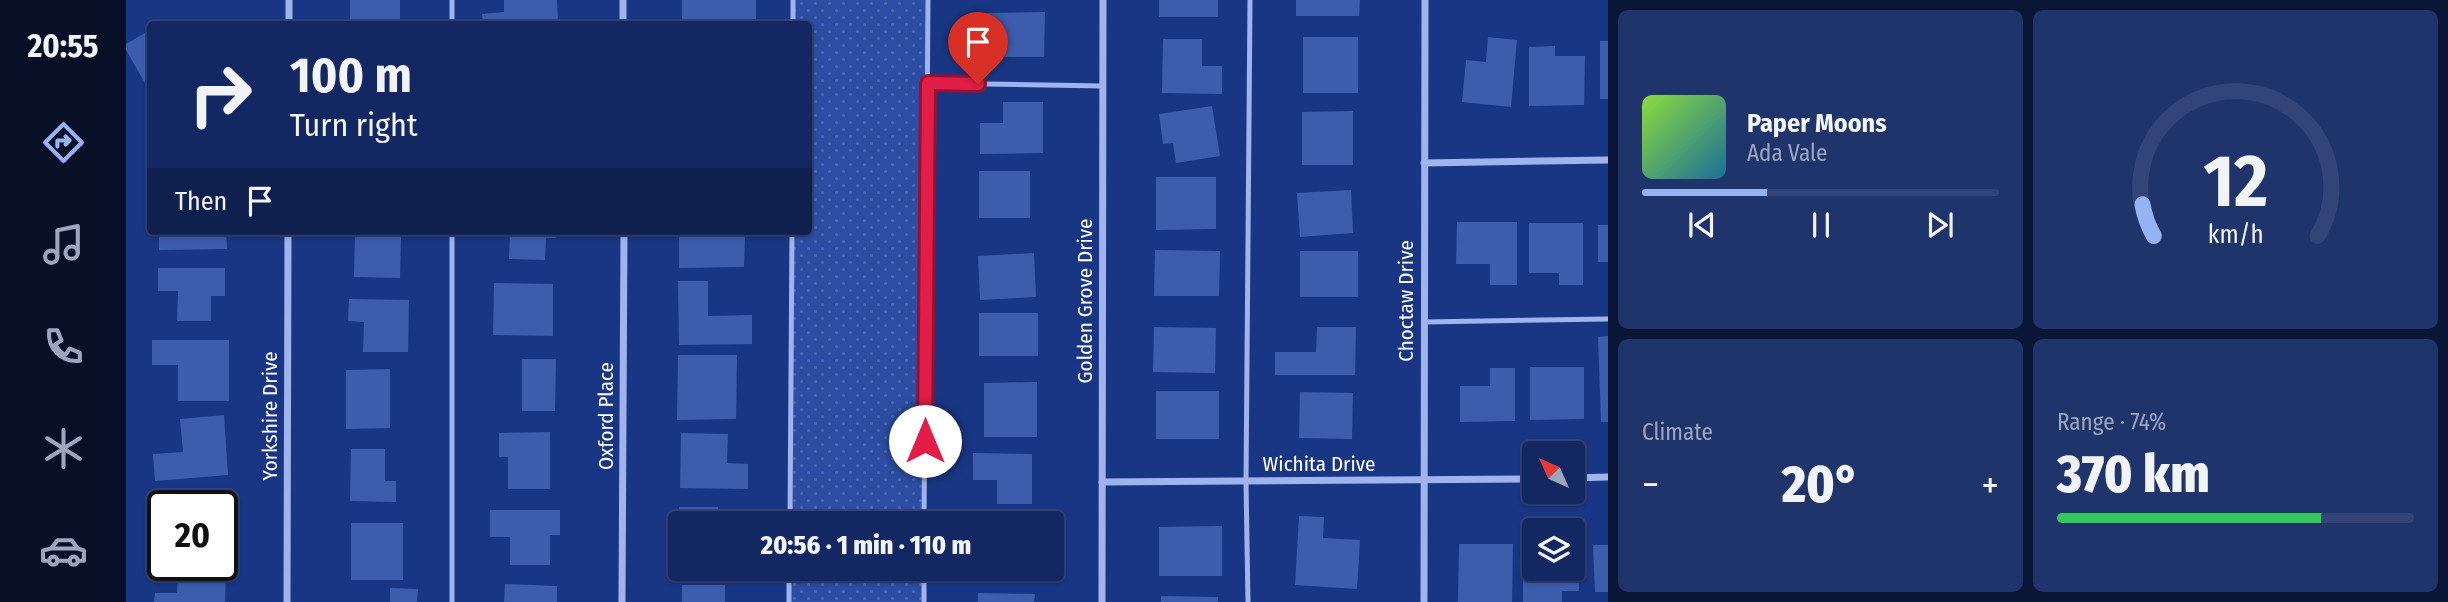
<!DOCTYPE html>
<meta charset="utf-8">
<style>
:root{--surface:#132863;--page:#20346c;--text:#f1f3f6;--muted:#9da6be;--line:#324478;--accent:#95b2f1}
body{margin:0;font-family:"Fira Sans Condensed",sans-serif;background:var(--page);color:var(--text);height:100vh;display:flex;flex-direction:column;font-size:26px;white-space:nowrap}
*{box-sizing:border-box;margin:0}
p{font-size:23px;color:var(--muted)}
.icon{flex:none;width:38px;height:38px;fill:none;stroke:currentColor;stroke-width:2;stroke-linecap:round;stroke-linejoin:round}
.map{position:relative;flex:1;overflow:hidden}
.panel{display:flex;flex-direction:column;gap:10px;padding:10px;background:#0a1636;width:840px}
.panel>*{flex:none}
.guide{position:absolute;left:21px;top:21px;width:665px;height:214px;border-radius:7px;box-shadow:0 2px 5px #0004,0 0 0 2px var(--line);background:#132863;color:var(--text);overflow:hidden}
.needle{width:46px;rotate:315deg}
.tools{position:absolute;left:1396px;top:441px;display:grid;gap:14px}
.tools a{display:grid;place-items:center;width:63px;height:63px;border-radius:7px;background:var(--surface);box-shadow:0 2px 5px #0004,0 0 0 2px var(--line);font-size:35px}
.speed{position:absolute;left:21px;top:490px;display:flex;gap:14px;font-size:35px;font-weight:700;text-align:center}
.speed>*{display:grid;place-content:center;width:91px;height:91px;border-radius:50%;background:var(--surface);box-shadow:0 2px 5px #0004,0 0 0 2px var(--line);line-height:1}
.speed .limit{border:4px solid #111;border-radius:10px;background:#fff;color:#111}
.pin{position:absolute;display:grid;place-items:center;width:60px;height:60px;color:#fff;margin:-72px -30px;border-radius:50% 50% 50% 0;rotate:-45deg;box-shadow:0 0 7px #0007}
.pin .icon{rotate:45deg}
.me{position:absolute;width:77px;margin:-38px;rotate:0deg;stroke-linejoin:round;filter:drop-shadow(0 0 5px #0008)}
.turn{display:flex;align-items:center;gap:24px;height:147px;padding:0 28px;font-size:32px}
.turn .icon{width:91px;height:91px;stroke-width:2.5}
.turn b{display:block;font-size:49px;line-height:60px}
.then{display:flex;align-items:center;height:66px;padding:0 28px;background:#0003;gap:14px;font-size:26px}
.big{font-size:52px;font-weight:800;line-height:1.1}
.panel .widget{flex:1;display:flex;flex-direction:column;justify-content:center;gap:10px;min-width:0;padding:0 24px;border-radius:10px;background:var(--page)}
.panel .dial{align-items:center;gap:0}
.dial svg{height:182px;overflow:visible;fill:none;stroke:var(--line);stroke-width:7;stroke-linecap:round;text-anchor:middle}
.dial text{fill:var(--text);stroke:none}
.song{display:flex;align-items:center;gap:21px}
.cover{width:84px;height:84px;border-radius:10px;background:linear-gradient(135deg,hsl(90 70% 55%),hsl(200 70% 35%))}
.played{height:7px;border-radius:4px;background:linear-gradient(90deg,var(--accent) 35%,var(--line) 35%)}
.keys{display:flex;justify-content:space-around;direction:ltr}
.heat{display:flex;justify-content:space-between;align-items:center;font-size:38px;direction:ltr}
.charge{height:10px;border-radius:5px;background:linear-gradient(90deg,#34c759 74%,var(--line) 0)}
.panel .tiles{flex:1;display:grid;gap:10px;grid-template-columns:repeat(2,1fr)}
.trip{position:absolute;left:542px;top:511px;width:396px;height:70px;border-radius:7px;background:var(--surface);box-shadow:0 2px 5px #0004,0 0 0 2px var(--line);font-weight:800;line-height:70px;text-align:center}
main{display:flex;flex:1;min-height:0}
.tab-bar{display:flex;flex-direction:column;width:126px;justify-content:space-around;align-items:center;background:#081028;color:var(--muted)}
.tab-bar .icon{width:49px;height:49px}
.tab-bar .active{color:var(--accent)}
.tab-bar b{font-size:32px;color:var(--text)}
.map>svg:first-child{display:block}
</style>
<main>
<nav class="tab-bar">
<b>20:55</b>
<svg class="icon active" aria-label="directions" viewBox="0 0 24 24"><path d="M12 3l9 9-9 9-9-9zM9 14v-3h6M13 9l2 2-2 2"/></svg>
<svg class="icon" aria-label="music" viewBox="0 0 24 24"><path d="M9 18V5l10-2v13"/><circle cx="6" cy="18" r="3"/><circle cx="16" cy="16" r="3"/></svg>
<svg class="icon" aria-label="phone" viewBox="0 0 24 24"><path d="M5 4h4l2 5-3 2q2 4 5 5l2-3 5 2v4C11 20 4 13 5 4z"/></svg>
<svg class="icon" aria-label="climate" viewBox="0 0 24 24"><path d="M12 3v18M4 7l16 10M4 17L20 7"/></svg>
<svg class="icon" aria-label="car" viewBox="0 0 24 24"><path d="M5 17H2v-5l4-1 3-4h7l3 4 3 1v5h-3M9 17h6M6 11h13"/><circle cx="7" cy="17" r="2"/><circle cx="17" cy="17" r="2"/></svg>
</nav>
<div class="map">
<svg width="1482" height="602" viewBox="0 0 1482 602">
<defs>
<pattern id="grass-dots" width="8" height="8" patternUnits="userSpaceOnUse" patternTransform="scale(1.75)"><rect width="8" height="8" fill="#2c4da3"/><path d="M2 2h.1M6 6h.1" fill="none" stroke="#4c68b1" stroke-width="1.8" stroke-linecap="round"/></pattern>
</defs>
<rect width="100%" height="100%" fill="#193684"/>
<g fill="url(#grass-dots)">
<polygon points="667,0 802,0 798,523 664,523 666,231 682,231 682,24 667,24"/>
<rect x="663" y="569" width="135" height="33"/>
</g>
<g fill="#3e5cac">
<rect x="224" y="0" width="50" height="24"/>
<polygon points="378,0 431,0 432,24 357,24 356,14 378,12"/>
<rect x="556" y="0" width="74" height="19"/>
<rect x="1033" y="0" width="59" height="17"/>
<polygon points="1170,0 1234,0 1233,16 1170,16"/>
<polygon points="919,12 918,57 854,57 855,13"/>
<polygon points="24,30 24,92 0,50 0,44"/>
<rect x="1177" y="37" width="55" height="56"/>
<polygon points="1362,37 1391,40 1385,107 1336,102 1340,60 1360,62"/>
<polygon points="1037,39 1076,39 1076,66 1096,66 1096,94 1036,93"/>
<rect x="1474" y="41" width="8" height="58"/>
<polygon points="1429,46 1429,56 1459,56 1458,105 1403,106 1403,47"/>
<polygon points="877,102 917,102 917,153 854,154 854,123 877,123"/>
<polygon points="1086,106 1094,156 1050,163 1047,143 1037,144 1033,114"/>
<polygon points="1227,111 1227,165 1176,165 1176,112"/>
<rect x="853" y="171" width="51" height="47"/>
<polygon points="1030,177 1090,177 1090,229 1030,230"/>
<polygon points="1225,190 1227,233 1174,237 1171,193"/>
<polygon points="1331,222 1391,222 1391,285 1364,285 1364,264 1330,264"/>
<polygon points="1403,223 1457,223 1457,285 1433,285 1433,273 1403,273"/>
<rect x="1472" y="225" width="10" height="37"/>
<polygon points="33,231 100,231 101,249 33,250"/>
<polygon points="229,231 261,231 261,237 275,237 274,278 228,277"/>
<polygon points="384,231 430,231 430,238 420,238 419,260 383,259"/>
<polygon points="553,231 603,231 603,237 619,237 618,267 553,268"/>
<polygon points="1029,250 1094,251 1093,296 1028,296"/>
<rect x="1174" y="251" width="58" height="46"/>
<polygon points="908,253 910,297 854,300 852,256"/>
<polygon points="32,268 99,268 99,296 85,296 85,321 51,321 52,291 32,291"/>
<polygon points="552,281 582,281 582,316 626,315 626,344 553,345"/>
<polygon points="368,283 427,284 427,336 367,335"/>
<polygon points="223,299 283,300 282,352 237,352 238,322 222,321"/>
<rect x="853" y="313" width="59" height="43"/>
<polygon points="1028,327 1090,328 1089,373 1027,372"/>
<polygon points="1191,327 1230,327 1229,375 1149,375 1149,352 1190,352"/>
<polygon points="1482,336 1482,422 1475,422 1472,337"/>
<polygon points="26,340 103,340 103,401 52,401 52,365 26,365"/>
<polygon points="552,355 611,355 610,419 551,420"/>
<polygon points="396,359 430,359 429,411 396,411"/>
<polygon points="1404,367 1458,367 1458,419 1404,420"/>
<polygon points="1364,368 1389,368 1389,421 1334,422 1334,386 1364,386"/>
<polygon points="264,369 264,428 220,429 220,370"/>
<polygon points="911,382 911,437 858,437 858,383"/>
<rect x="1030" y="391" width="63" height="48"/>
<polygon points="1174,392 1227,393 1226,439 1173,438"/>
<polygon points="98,415 102,475 29,481 27,454 57,452 54,419"/>
<polygon points="424,432 424,489 382,489 382,457 373,457 373,433"/>
<polygon points="555,433 602,434 601,463 622,464 622,489 554,488"/>
<polygon points="225,449 259,449 259,481 270,481 270,502 224,501"/>
<polygon points="847,453 906,454 906,504 871,504 871,480 847,480"/>
<polygon points="52,491 106,491 106,523 96,523 96,506 52,506"/>
<rect x="553" y="507" width="39" height="16"/>
<polygon points="364,510 434,510 434,535 424,535 424,565 384,565 384,537 364,537"/>
<polygon points="1173,516 1198,517 1197,538 1234,540 1231,589 1169,585"/>
<rect x="225" y="523" width="52" height="57"/>
<polygon points="1096,526 1096,576 1033,576 1033,527"/>
<polygon points="28,528 37,528 37,552 27,552"/>
<polygon points="1397,541 1409,541 1409,569 1447,569 1447,541 1453,541 1453,591 1436,591 1436,602 1397,602"/>
<polygon points="1333,544 1387,544 1386,602 1332,602"/>
<polygon points="1467,545 1482,545 1482,592 1469,592"/>
<polygon points="52,569 100,570 99,602 28,602 29,593 51,593"/>
<rect x="849" y="569" width="61" height="6"/>
<polygon points="379,584 431,586 431,602 378,602"/>
<rect x="556" y="585" width="43" height="17"/>
<polygon points="264,588 292,589 291,602 264,602"/>
<polygon points="852,593 909,594 908,602 852,602"/>
<polygon points="1035,596 1092,597 1092,602 1035,602"/>
</g>
<g fill="none" stroke-linecap="round" stroke-linejoin="round">
<g stroke="#9fb4ec" stroke-width="5">
<polyline points="326,0 326,24"/>
<polyline points="667,24 667,0"/>
<polyline points="801,83 977,86"/>
<polyline points="326,231 326,602"/>
<polyline points="1298,322 1482,319"/>
<polyline points="664,523 666,231"/>
<polyline points="798,523 802,0"/>
<polyline points="663,602 663,569"/>
<polyline points="798,602 798,569"/>
<polyline points="1122,602 1120,482 1124,0"/>
</g>
<g stroke="#9fb4ec" stroke-width="7">
<polyline points="497,0 497,24"/>
<polyline points="163,24 163,0"/>
<polyline points="1298,163 1482,160"/>
<polyline points="1447,478 1482,477"/>
<polyline points="976,482 1409,479"/>
<polyline points="161,602 162,231"/>
<polyline points="496,602 498,231"/>
<polyline points="976,602 977,0"/>
<polyline points="1298,602 1299,0"/>
</g>
</g>
<g fill="none" stroke-linecap="round" stroke-linejoin="round">
<g stroke="#92132f" stroke-width="18">
<polyline id="route" points="799,441 802,83 852,84"/>
</g>
<use href="#route" stroke="#e11d48" stroke-width="12"/>
</g>
<g text-anchor="middle" stroke-width="7" stroke-linejoin="round" paint-order="stroke">
<g font-size="21" fill="#fff" stroke="#193684">
<text transform="translate(959 301) rotate(-90)" y="7">Golden Grove Drive</text>
<text transform="translate(1280 301) rotate(-90)" y="7">Choctaw Drive</text>
<text transform="translate(144 416) rotate(-90)" y="7">Yorkshire Drive</text>
<text transform="translate(480 416) rotate(-90)" y="7">Oxford Place</text>
<text x="1193" y="471">Wichita Drive</text>
</g>
</g>
</svg>
<div class="tools">
<a><svg class="needle" viewBox="-14 -14 28 28"><path d="M0-13l5 13h-10z" fill="#e53935"/><path d="M0 13l5-13h-10z" fill="#9da6be"/></svg></a>
<a><svg class="icon" aria-label="layers" viewBox="0 0 24 24"><path d="M12 4l9 5-9 5-9-5zM3 14l9 5 9-5"/></svg></a>
</div>
<div class="speed"><div class="limit">20</div></div>
<div class="pin" style="left:852px;top:84px;background:#d93025"><svg class="icon" aria-label="arrive" viewBox="0 0 24 24"><path d="M6 21V4h12l-3 4 3 4H6"/></svg></div>
<svg class="me" style="left:799px;top:441px" viewBox="-20 -20 40 40"><circle r="19" fill="#fff"/><path d="M0-13L10 11 0 6-10 11z" fill="#e11d48"/></svg>
<div class="trip">20:56 · 1 min · 110 m</div>
<div class="guide">
<div class="turn"><svg class="icon" aria-label="right" viewBox="0 0 24 24"><path d="M7 20v-9h11M14 6l5 5-5 5"/></svg><div><b>100 m</b>Turn right</div></div>
<div class="then">Then<svg class="icon" aria-label="arrive" viewBox="0 0 24 24"><path d="M6 21V4h12l-3 4 3 4H6"/></svg></div>
</div>
</div>
<section class="panel">
<div class="tiles">
<div class="widget">
<div class="song"><i class="cover"></i><div><b>Paper Moons</b><p>Ada Vale</p></div></div>
<div class="played"></div>
<div class="keys"><svg class="icon" aria-label="previous" viewBox="0 0 24 24"><path d="M18 5L8 12l10 7zM5 5v14"/></svg><svg class="icon" aria-label="pause" viewBox="0 0 24 24"><path d="M8 5v14M16 5v14"/></svg><svg class="icon" aria-label="next" viewBox="0 0 24 24"><path d="M6 5l10 7-10 7zM19 5v14"/></svg></div>
</div>
<div class="widget dial"><svg viewBox="0 0 100 80">
<path d="M14 69A42 42 0 1 1 86 69"/>
<path d="M14 69A42 42 0 0 1 9 55" stroke="#95b2f1"/>
<text x="50" y="56" font-size="32" font-weight="700">12</text>
<text x="50" y="72" font-size="11">km/h</text>
</svg></div>
<div class="widget"><p>Climate</p>
<div class="heat"><a>−</a><b class="big">20°</b><a>+</a></div>
</div>
<div class="widget"><p>Range · 74%</p><b class="big">370 km</b><div class="charge"></div></div>
</div>
</section>
</main>
